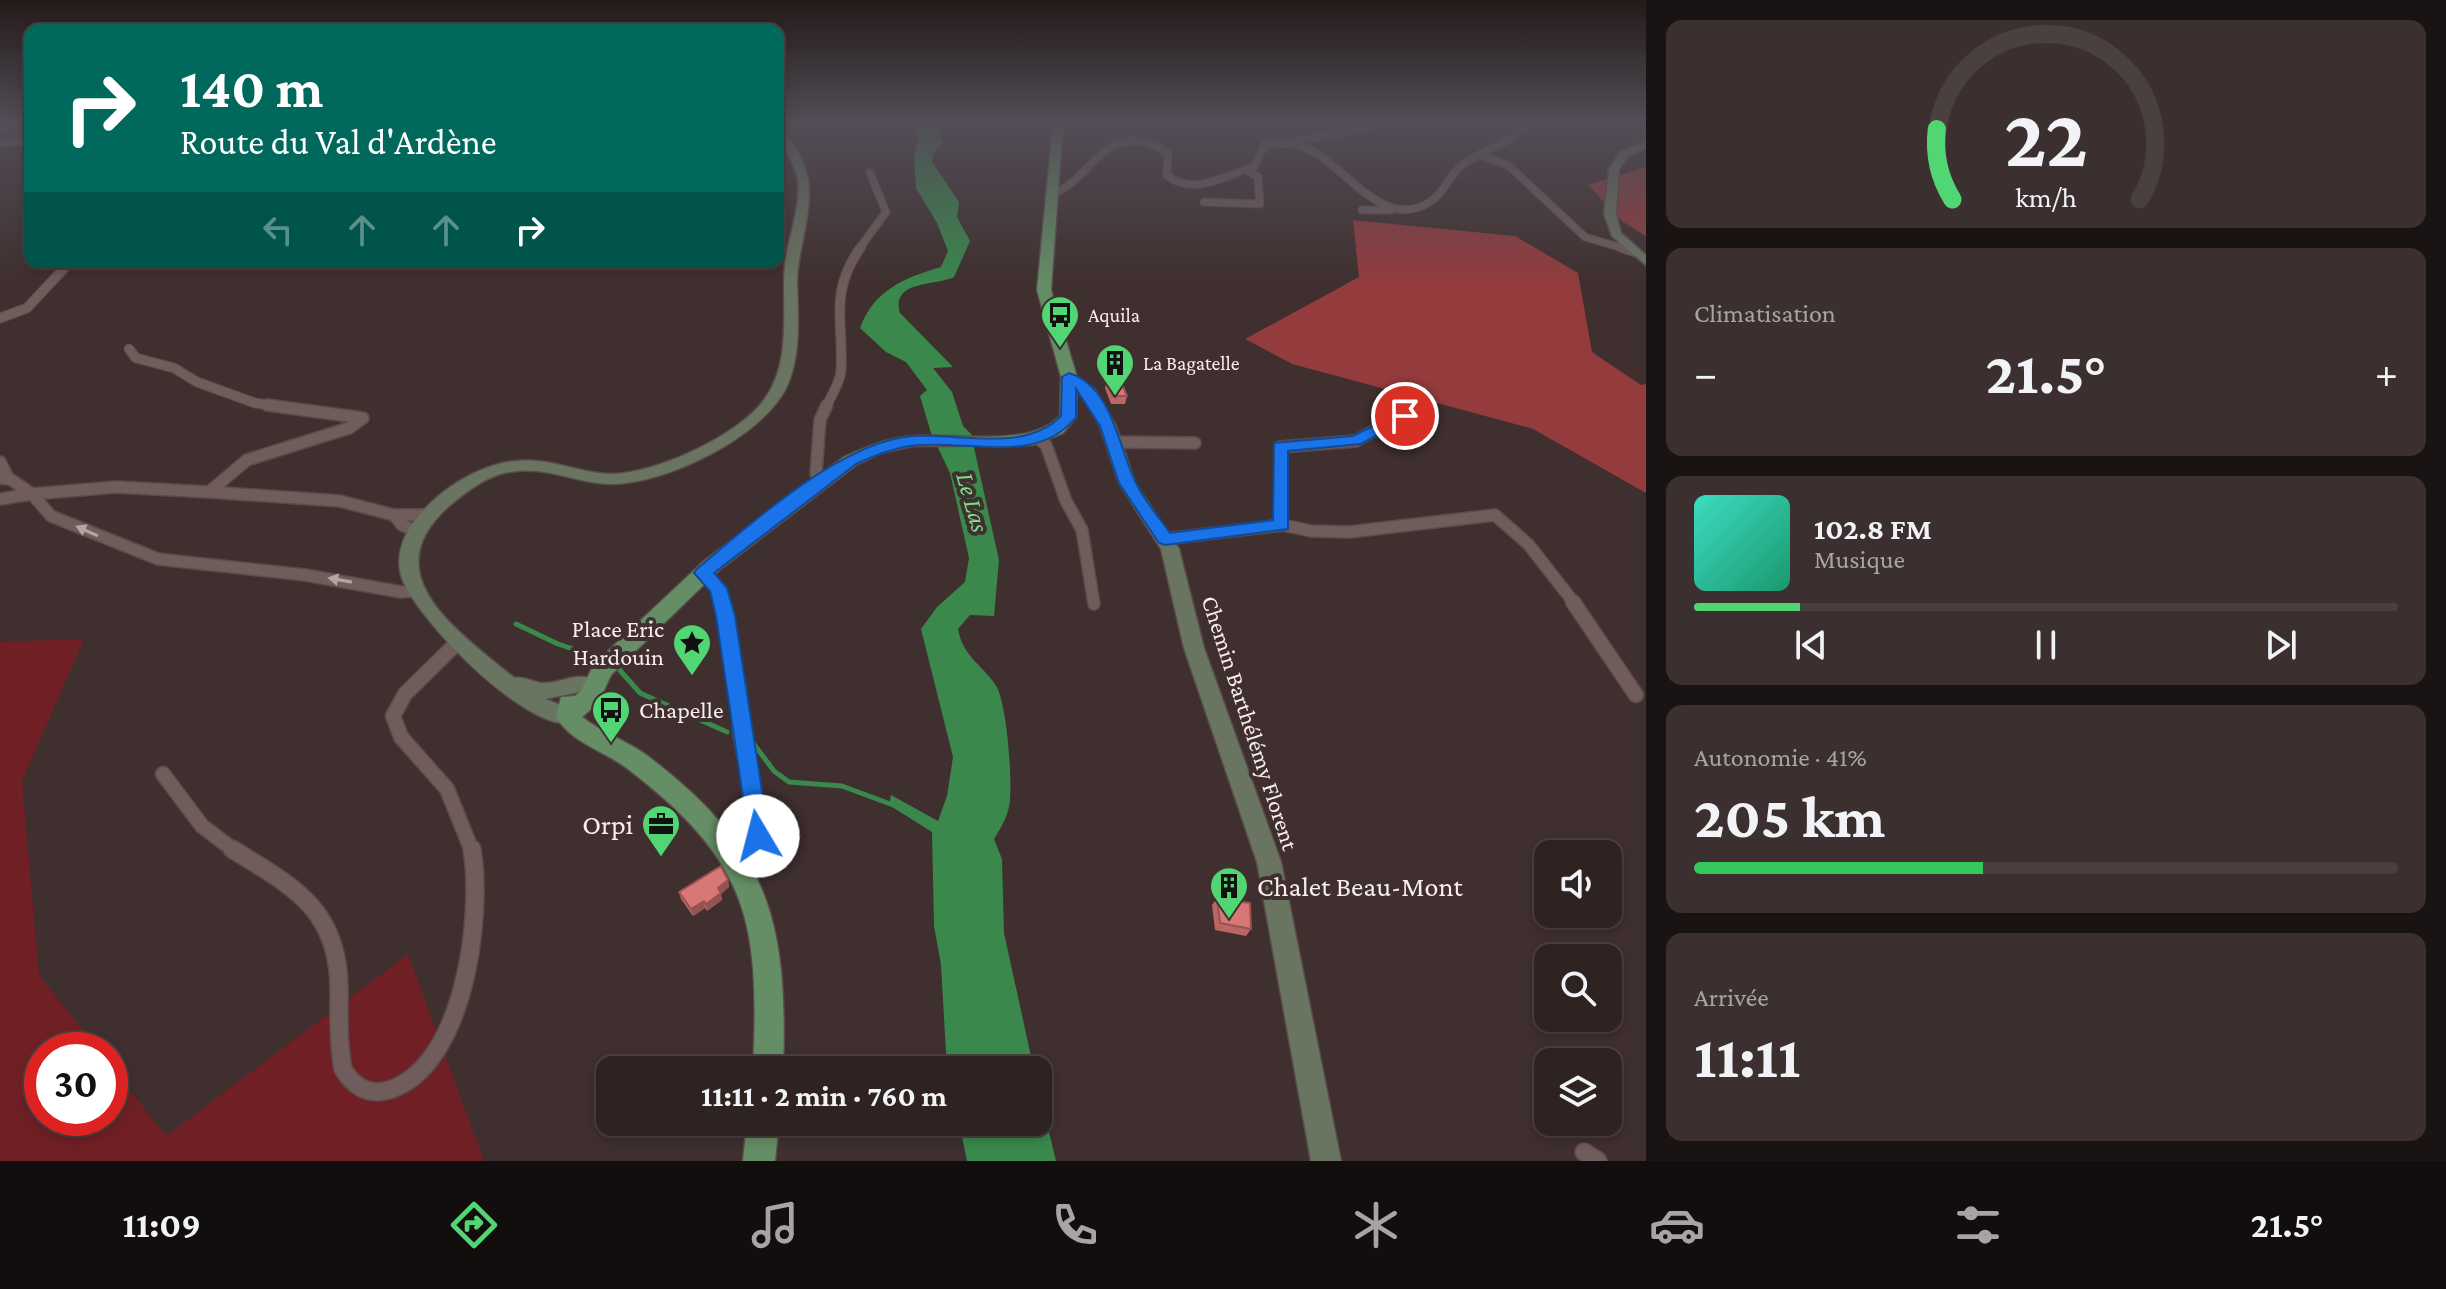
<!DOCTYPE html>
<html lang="fr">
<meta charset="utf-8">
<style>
:root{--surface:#2f2322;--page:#3b2f2f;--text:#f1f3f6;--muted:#a7a4a5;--line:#4a4040;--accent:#52d673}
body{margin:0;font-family:"Crimson Pro",serif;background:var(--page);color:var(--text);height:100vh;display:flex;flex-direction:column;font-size:30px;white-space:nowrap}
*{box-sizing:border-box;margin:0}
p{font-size:26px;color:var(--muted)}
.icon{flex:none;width:44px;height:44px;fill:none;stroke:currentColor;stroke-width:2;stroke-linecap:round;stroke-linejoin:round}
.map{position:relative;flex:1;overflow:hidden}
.sheet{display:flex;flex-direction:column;gap:20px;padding:20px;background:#1a1313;width:800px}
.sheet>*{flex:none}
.top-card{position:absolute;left:24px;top:24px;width:760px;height:244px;border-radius:16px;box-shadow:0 4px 12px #0003,0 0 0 2px var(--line);background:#00695c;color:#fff;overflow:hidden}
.controls{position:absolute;left:1534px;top:840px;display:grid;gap:16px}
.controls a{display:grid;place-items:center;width:88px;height:88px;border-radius:16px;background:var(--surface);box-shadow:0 4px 12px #0003,0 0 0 2px var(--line);font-size:40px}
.speed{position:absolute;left:24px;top:1032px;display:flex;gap:16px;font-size:40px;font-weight:700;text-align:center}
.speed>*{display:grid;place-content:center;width:104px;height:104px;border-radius:50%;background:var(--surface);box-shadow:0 4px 12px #0003,0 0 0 2px var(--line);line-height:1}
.speed .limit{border:12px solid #d22;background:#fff;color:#111}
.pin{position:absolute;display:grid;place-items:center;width:68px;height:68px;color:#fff;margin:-34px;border:4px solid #fff;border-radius:50%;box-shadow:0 2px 8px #0007}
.me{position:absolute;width:88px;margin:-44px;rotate:352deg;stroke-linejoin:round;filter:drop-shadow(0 0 6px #0008)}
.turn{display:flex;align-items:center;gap:28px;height:168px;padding:0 24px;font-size:36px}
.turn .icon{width:104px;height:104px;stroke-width:2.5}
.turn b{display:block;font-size:56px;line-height:68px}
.lanes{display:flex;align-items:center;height:76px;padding:0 24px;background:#0003;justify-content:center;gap:40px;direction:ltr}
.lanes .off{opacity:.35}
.big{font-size:60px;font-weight:700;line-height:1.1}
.sheet .widget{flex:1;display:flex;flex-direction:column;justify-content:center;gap:12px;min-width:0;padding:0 28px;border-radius:16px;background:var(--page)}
.sheet .dial{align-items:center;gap:0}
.dial svg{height:208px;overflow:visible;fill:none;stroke:var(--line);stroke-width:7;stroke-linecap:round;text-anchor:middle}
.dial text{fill:var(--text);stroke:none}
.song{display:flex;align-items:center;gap:24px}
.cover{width:96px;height:96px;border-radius:12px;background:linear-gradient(135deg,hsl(170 70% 55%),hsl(160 70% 35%))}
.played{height:8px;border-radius:4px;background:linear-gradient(90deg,var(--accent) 15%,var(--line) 15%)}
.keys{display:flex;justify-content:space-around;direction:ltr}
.heat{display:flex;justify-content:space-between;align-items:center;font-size:44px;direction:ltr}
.charge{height:12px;border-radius:6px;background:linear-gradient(90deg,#34c759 41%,var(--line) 0)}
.trip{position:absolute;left:596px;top:1056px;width:456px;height:80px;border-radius:16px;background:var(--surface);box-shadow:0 4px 12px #0003,0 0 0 2px var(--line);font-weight:700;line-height:80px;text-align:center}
.menu{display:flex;height:128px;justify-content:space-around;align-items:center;background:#130e0e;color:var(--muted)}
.menu .icon{width:56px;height:56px}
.menu .on{color:var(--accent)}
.menu b{font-size:36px;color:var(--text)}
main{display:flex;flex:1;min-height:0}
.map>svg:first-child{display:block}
</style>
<main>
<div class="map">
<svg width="1646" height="1161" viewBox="0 0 1646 1161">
<rect width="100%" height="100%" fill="#3f2f2e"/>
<polygon fill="#702025" points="84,639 22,781 39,975 98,1050 42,1050 42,1118 110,1118 110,1065 166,1136 408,954 484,1161 0,1161 0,642"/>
<g fill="#933b3d">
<polygon points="1646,167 1646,236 1623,222 1588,185"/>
<polygon points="1353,220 1515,236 1578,273 1592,352 1641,385 1646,384 1646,493 1533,429 1292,364 1245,339 1359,277"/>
</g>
<g fill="#3a884c">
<path d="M 913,123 L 943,123 L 940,136 L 943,143 L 933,154 L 932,162 L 959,202 L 957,217 L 970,241 L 954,277 C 936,286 890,280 900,313 L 953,367 L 933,368 L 952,392 L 963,426 L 971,434 L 999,560 L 994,616 L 970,615 L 958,629 C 963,656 980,663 995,684 C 1007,700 1012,778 1010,799 C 1009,815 1002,826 994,839 L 1002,859 L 1004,933 L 1034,1070 L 947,1070 L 941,965 L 934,926 L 932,832 L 889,805 L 891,795 L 938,821 L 947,796 L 953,757 L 921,629 L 937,607 L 965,582 L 969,558 L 950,473 L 931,433 L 920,396 L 927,390 L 906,362 L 886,352 L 860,328 C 874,290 904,278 941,267 L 948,251 L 937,223 L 916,188 L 914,158 L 918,141 Z"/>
<polygon points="1038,1087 1056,1161 967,1161 959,1122 1038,1122"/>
</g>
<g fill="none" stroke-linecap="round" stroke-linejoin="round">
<g stroke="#3a884c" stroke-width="5">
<polyline points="516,624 558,644 606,660"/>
<polyline points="617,667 640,693 727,732"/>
<polyline points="753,743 774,771 789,782 842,786 893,805"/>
</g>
<g stroke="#594b4a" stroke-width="9">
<g id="street-far4">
<polyline points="0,129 12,123"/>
<polyline points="1296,141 1389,123"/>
<polyline points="0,143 30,141"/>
<polyline points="1481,155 1508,165 1585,237 1626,249"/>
<path d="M 1050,193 C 1089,189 1104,111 1168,153 L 1167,175 C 1192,197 1228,175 1255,166 L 1264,145 C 1279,143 1292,142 1306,148 C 1343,163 1382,231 1428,203 C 1443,195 1448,177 1461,166 C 1482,149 1509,146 1527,123"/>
<polyline points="1204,202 1260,204 1258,177 1245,169"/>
<polyline points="1362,210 1391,210"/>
<polyline points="859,249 886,212 870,173"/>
</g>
</g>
<g stroke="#594b4a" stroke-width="11">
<g id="street-far3">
<polyline points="1620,247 1635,252"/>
<polyline points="0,318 27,308 70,262"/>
<polyline points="129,349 136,358 174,368 197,382 255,403 281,407"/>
<path d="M 826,407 C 831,396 840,383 841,371 C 844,323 828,293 861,247"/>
</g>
</g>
<g stroke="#594b4a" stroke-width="14">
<g id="street-far2">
<polyline points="267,405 363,418 349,428 247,460 209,492 340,501 394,515"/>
<polyline points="1038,438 1046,445 1066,501 1082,530 1094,604"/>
<polyline points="1114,442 1195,443"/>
<polyline points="0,462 8,478"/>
<polyline points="0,478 10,479 32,494 116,487 209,492"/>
<polyline points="824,481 816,474 820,420 827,405"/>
<polyline points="0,499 32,494 51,516 158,559 305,575 401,592 417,591"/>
<polyline points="1282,525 1280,447 1356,441 1392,420 1425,410"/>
<polyline points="416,531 402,525 394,515 429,515"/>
<polyline points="1165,539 1283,525 1311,531 1349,532 1495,515 1529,545 1575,604"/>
<polyline points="703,573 718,588 722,604"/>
</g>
</g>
<g stroke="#594b4a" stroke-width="17">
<g id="street-far1">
<polyline points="721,602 739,689 740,732 758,825 755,844 747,851"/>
<polyline points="1573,602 1636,695"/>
<polyline points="459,641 405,694 393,716 401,737 447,789 472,851"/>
<polyline points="163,774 202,826 235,851"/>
</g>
</g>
<g stroke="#594b4a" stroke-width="20">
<g id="street">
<path d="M 232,849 C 293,887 338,908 339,988 C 339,1016 338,1042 343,1069 C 353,1086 368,1096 389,1090 C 465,1066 483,916 472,849"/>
<polyline points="735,862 749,849"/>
<polyline points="1584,1152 1598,1161"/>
</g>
</g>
<g stroke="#594b4a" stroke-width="3">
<g id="secondary">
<path d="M 778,124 L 783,127 C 792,142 803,158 807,175 C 815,210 797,248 797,283 C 798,316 801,353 788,384 C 766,436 664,485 610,484 C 576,483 544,465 509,472 C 486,476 464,493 447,508 C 375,574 455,629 508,673 L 515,678 C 525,676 532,682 542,683 C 558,684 574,673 590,678 L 593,684 L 590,690 L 545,699 L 574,710 L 577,716 L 574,722 C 531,737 412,616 401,575 C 395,553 405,531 420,514 C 448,482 494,456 537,461 C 561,463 585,473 609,474 C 653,475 738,436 764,400 C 793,361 781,309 785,264 C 788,236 801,209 798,180 C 795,160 778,144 778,124 Z"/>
<polygon points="1646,141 1646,148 1628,156 1619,169 1616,214 1621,233 1646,255 1646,265 1612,236 1604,214 1609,169 1620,152"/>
<polygon points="1069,373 1095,390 1116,426 1135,483 1179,549 1204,648 1281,862 1341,1161 1311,1161 1257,862 1184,648 1161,549 1119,483 1100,426 1082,393 1062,377"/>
</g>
</g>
<g stroke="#594b4a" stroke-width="3">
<g id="primary">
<path d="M 1053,123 L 1063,123 L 1051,290 L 1077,377 L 1076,417 L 1063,433 L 1033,445 L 912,446 L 881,453 L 856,465 L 718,571 L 611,675 L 598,703 L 582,717 C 601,732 625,740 645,754 C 769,847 788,920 783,1070 L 753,1070 C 760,922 750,863 628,769 C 605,751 569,742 556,716 L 561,697 L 575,696 L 581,691 L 594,664 L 704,561 L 844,457 C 866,447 890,437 915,436 C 957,433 1030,448 1060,416 L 1061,377 L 1037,290 Z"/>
<polygon points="747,1122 779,1122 775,1161 743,1161"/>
</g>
</g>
<use href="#street-far4" stroke="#6f5c5b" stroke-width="7"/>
<use href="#street-far3" stroke="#6f5c5b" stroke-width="9"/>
<use href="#street-far2" stroke="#6f5c5b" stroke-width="11"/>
<use href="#street-far1" stroke="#6f5c5b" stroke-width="14"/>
<use href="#street" stroke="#6f5c5b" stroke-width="17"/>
<use href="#secondary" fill="#6a7561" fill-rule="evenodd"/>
<use href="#primary" fill="#658e66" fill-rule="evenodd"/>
</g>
<g fill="#b96665">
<polygon points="1107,380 1127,396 1125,404 1111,404 1105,388"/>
<polygon points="728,880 729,887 721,894 722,900 707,911 705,908 693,916 681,899 679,892"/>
<polygon points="1217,898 1251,929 1246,936 1215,930 1212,905"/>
</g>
<g fill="#965353">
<polygon points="728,880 729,887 721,894 722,900 707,911 706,904 718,888"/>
<polygon points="704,901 705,908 693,916 691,909"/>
</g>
<g fill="#d77776" stroke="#965353" stroke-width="2">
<polygon points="1120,379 1127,396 1113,396 1107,380"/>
<polygon points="721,866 728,880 718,888 721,893 706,904 704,901 691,909 679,892"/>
<polygon points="1217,898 1250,903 1251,929 1220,923"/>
</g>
<defs><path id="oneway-solid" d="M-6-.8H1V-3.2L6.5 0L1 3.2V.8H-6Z" transform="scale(2)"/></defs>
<g fill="#b4a5a4">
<use href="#oneway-solid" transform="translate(87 531) rotate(-156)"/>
<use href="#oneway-solid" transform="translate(340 580) rotate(-170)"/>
</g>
<linearGradient id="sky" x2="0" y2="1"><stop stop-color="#231a19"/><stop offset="0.43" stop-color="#524d57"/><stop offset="1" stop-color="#524d57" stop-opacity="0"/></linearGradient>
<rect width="1646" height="286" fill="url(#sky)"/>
<path fill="#1a73e8" stroke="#114b97" stroke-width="2" d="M 1069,373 C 1112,386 1118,446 1135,481 C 1143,499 1158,516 1170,533 L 1273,520 L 1274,443 L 1353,436 L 1399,413 L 1412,416 L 1361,444 L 1288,451 L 1288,529 L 1165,545 L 1159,543 L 1119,483 L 1100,426 L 1076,389 L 1076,417 C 1037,467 963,438 909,446 C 890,449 873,456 856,464 L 714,573 L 727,588 L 735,616 L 769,836 L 766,844 L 758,847 L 750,844 L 716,616 L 710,591 L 694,573 L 697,569 C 751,523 842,441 913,436 C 960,433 1025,453 1061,416 L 1062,377 Z"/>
<defs>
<g id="bus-pin" transform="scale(2)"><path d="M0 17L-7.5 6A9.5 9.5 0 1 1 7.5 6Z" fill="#52d673" stroke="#3f2f2e"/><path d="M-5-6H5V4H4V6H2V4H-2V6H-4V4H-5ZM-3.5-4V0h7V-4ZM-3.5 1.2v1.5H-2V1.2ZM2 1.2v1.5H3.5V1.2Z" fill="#111"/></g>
<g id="building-pin" transform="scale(2)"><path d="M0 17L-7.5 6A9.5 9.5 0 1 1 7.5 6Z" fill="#52d673" stroke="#3f2f2e"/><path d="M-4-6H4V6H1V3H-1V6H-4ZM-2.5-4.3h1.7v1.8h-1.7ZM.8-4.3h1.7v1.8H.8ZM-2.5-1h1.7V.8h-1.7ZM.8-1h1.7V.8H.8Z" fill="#111"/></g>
<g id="sight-pin" transform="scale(2)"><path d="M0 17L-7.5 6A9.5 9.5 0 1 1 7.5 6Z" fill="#52d673" stroke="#3f2f2e"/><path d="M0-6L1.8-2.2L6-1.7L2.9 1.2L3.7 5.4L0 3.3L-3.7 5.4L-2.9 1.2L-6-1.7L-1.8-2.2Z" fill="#111"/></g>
<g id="office-pin" transform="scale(2)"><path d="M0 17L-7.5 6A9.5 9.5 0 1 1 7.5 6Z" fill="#52d673" stroke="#3f2f2e"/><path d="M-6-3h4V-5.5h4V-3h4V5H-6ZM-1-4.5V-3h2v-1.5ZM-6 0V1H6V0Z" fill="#111"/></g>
</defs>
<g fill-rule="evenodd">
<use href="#bus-pin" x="1060" y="315"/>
<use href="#building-pin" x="1115" y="363"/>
<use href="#sight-pin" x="692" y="643"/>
<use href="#bus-pin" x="611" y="710"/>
<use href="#office-pin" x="661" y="824"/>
<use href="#building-pin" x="1229" y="886"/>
</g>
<g text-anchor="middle" stroke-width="8" stroke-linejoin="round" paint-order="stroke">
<g font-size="20" fill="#f9eeed" stroke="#3f2f2e" text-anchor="start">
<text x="1088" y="322">Aquila</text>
<text x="1143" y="370">La Bagatelle</text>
</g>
<g font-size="24" fill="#f9eeed" stroke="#3f2f2e" text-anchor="end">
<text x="664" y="637">Place Eric<tspan x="664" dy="28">Hardouin</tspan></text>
<text x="639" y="718" text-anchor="start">Chapelle</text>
</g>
<g font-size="24" fill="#f9eeed" stroke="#3f2f2e">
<text transform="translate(1250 723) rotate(72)" y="8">Chemin Barthélémy Florent</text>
</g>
<g font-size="26" font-style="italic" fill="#79df8d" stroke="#3f2f2e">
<text transform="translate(973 502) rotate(74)" y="9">Le Las</text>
</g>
<g font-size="28" fill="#f9eeed" stroke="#3f2f2e" text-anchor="end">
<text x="633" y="834">Orpi</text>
<text x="1257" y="896" text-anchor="start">Chalet Beau-Mont</text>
</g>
</g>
</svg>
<div class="controls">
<a><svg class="icon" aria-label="sound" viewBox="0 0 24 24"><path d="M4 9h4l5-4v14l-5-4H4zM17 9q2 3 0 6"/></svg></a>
<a><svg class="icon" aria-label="search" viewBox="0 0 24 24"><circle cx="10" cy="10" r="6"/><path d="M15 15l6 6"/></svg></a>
<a><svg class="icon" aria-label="layers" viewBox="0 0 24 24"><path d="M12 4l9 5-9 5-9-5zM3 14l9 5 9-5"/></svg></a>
</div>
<div class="speed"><div class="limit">30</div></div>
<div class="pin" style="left:1405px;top:416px;background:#d93025"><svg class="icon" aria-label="arrive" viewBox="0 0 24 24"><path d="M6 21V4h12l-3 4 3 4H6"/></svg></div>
<svg class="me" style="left:758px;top:836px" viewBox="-20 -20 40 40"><circle r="19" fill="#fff"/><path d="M0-13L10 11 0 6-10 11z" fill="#1a73e8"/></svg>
<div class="trip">11:11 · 2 min · 760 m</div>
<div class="top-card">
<div class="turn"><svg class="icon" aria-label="right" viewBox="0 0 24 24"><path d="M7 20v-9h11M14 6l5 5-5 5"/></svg><div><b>140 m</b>Route du Val d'Ardène</div></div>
<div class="lanes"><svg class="icon off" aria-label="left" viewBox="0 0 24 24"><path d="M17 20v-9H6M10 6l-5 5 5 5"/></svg><svg class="icon off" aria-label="ahead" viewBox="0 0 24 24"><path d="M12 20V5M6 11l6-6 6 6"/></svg><svg class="icon off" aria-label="ahead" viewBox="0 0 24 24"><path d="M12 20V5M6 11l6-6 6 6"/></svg><svg class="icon" aria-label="right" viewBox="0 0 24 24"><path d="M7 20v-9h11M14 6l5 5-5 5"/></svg></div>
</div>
</div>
<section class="sheet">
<div class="widget dial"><svg viewBox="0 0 100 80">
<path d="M14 69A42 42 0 1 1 86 69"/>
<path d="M14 69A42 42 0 0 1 8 42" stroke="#52d673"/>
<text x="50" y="56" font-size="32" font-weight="700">22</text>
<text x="50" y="72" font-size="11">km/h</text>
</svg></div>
<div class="widget"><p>Climatisation</p>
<div class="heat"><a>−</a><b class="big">21.5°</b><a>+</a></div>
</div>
<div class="widget">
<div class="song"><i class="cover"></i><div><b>102.8 FM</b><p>Musique</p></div></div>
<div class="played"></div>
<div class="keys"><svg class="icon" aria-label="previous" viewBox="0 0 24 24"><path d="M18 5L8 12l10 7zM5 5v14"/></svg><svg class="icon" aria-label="pause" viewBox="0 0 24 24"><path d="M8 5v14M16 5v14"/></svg><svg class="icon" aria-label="next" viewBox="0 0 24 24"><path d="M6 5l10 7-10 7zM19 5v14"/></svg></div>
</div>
<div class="widget"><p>Autonomie · 41%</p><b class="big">205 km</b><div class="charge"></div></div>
<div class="widget"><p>Arrivée</p><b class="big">11:11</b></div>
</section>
</main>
<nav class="menu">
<b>11:09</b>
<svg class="icon on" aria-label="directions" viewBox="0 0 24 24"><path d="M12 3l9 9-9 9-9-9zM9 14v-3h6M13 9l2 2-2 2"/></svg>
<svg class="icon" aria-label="music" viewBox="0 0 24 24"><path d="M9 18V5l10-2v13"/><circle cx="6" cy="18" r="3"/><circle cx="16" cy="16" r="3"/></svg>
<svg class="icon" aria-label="phone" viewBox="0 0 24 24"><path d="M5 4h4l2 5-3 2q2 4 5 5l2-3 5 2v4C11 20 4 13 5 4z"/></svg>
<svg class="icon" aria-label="climate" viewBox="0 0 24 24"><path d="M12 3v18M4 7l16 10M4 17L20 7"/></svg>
<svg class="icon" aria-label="car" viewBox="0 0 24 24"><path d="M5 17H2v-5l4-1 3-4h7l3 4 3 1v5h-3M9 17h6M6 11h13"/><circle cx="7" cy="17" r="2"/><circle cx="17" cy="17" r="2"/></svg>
<svg class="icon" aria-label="filters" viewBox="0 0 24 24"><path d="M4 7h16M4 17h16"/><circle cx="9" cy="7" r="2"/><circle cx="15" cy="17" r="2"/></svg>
<b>21.5°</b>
</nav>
